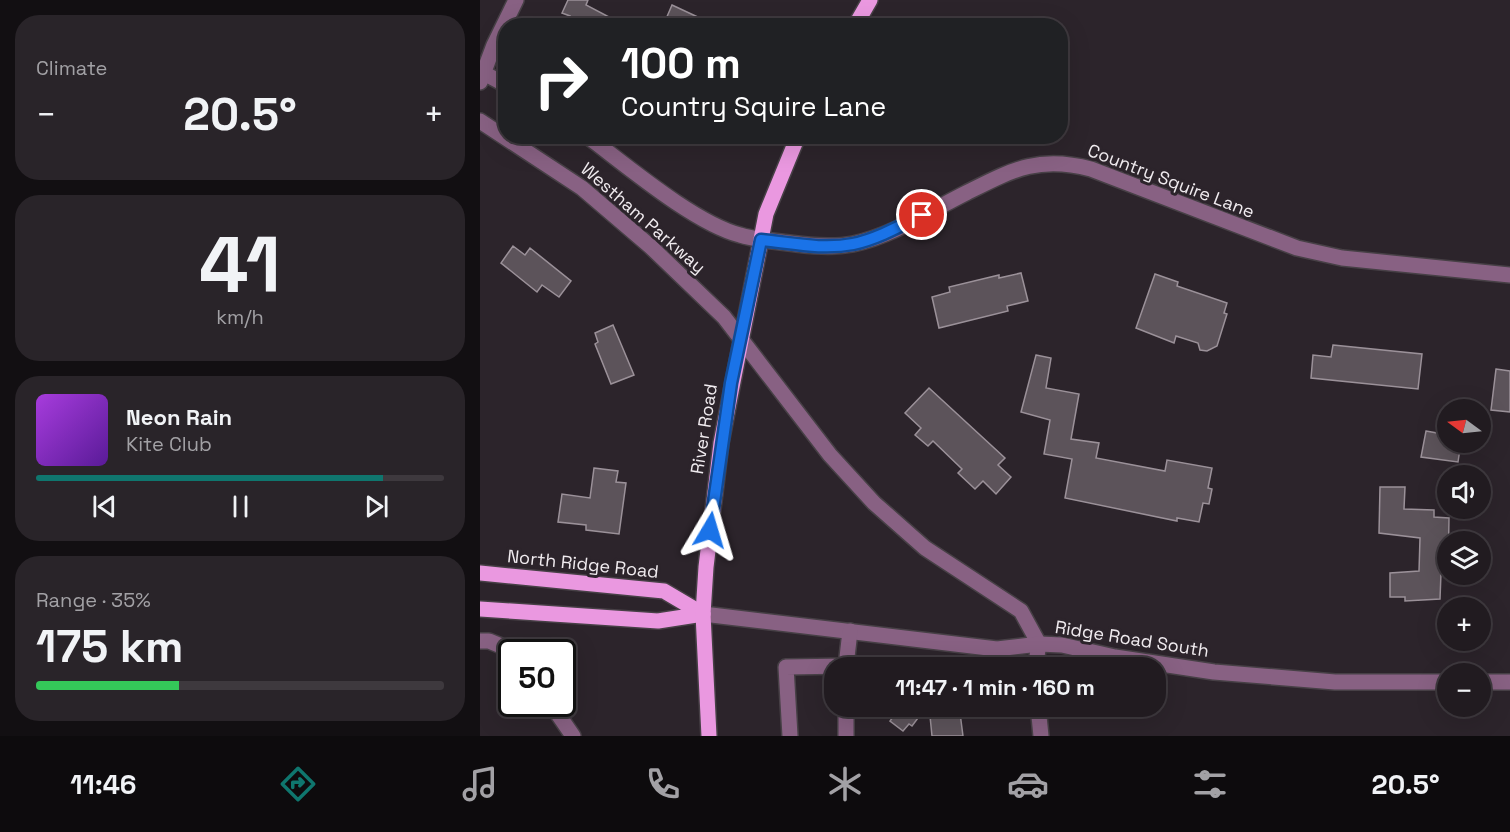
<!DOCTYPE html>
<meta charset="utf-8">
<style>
:root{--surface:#211b20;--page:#292429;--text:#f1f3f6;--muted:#a2a1a5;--line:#3e393e;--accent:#0f766e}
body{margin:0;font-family:"Space Grotesk",sans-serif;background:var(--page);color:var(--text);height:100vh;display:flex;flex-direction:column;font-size:22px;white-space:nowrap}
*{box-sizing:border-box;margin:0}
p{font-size:20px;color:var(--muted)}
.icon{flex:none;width:33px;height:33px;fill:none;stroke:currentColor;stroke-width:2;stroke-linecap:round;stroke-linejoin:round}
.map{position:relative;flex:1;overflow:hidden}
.details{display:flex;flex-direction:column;gap:15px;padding:15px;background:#120f12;width:480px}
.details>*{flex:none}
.banner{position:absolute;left:18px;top:18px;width:570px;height:126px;border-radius:24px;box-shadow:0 6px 24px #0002,0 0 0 2px var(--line);background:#202124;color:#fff;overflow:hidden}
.needle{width:39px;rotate:285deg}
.buttons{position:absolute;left:957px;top:399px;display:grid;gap:12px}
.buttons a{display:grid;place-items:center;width:54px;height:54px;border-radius:50%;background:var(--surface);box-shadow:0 6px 24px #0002,0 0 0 2px var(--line);font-size:30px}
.speed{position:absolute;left:18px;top:639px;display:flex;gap:12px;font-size:30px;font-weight:700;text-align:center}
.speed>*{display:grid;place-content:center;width:78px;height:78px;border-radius:50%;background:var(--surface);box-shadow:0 6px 24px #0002,0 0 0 2px var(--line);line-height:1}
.speed .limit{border:3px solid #111;border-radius:9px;background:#fff;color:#111}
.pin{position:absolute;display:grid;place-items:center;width:51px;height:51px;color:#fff;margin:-26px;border:3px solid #fff;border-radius:50%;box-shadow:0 2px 6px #0007}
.me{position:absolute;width:66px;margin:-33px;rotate:7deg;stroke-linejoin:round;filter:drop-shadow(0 0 4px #0008)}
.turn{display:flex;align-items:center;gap:21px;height:126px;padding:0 24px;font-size:27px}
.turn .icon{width:78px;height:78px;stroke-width:2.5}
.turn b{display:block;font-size:42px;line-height:51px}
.big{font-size:45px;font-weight:700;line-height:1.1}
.details .card{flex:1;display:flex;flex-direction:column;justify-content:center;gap:9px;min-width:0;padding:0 21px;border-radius:24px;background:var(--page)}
.details .dial{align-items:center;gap:0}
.dial b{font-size:78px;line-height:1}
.song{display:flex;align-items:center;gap:18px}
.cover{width:72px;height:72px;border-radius:9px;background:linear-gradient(135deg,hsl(280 70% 55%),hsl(270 70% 35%))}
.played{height:6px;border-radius:3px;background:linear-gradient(90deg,var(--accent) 85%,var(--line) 85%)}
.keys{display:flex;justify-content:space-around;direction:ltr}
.heat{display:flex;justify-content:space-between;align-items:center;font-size:33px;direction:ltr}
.charge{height:9px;border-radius:4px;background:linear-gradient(90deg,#34c759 35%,var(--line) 0)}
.trip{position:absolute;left:344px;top:657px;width:342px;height:60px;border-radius:24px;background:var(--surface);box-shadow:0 6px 24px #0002,0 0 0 2px var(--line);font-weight:700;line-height:60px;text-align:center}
.dock{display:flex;height:96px;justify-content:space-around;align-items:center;background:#0d0b0d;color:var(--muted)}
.dock .icon{width:42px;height:42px}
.dock .active{color:var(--accent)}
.dock b{font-size:27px;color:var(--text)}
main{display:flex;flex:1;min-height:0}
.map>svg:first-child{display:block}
</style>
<main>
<section class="details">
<div class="card"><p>Climate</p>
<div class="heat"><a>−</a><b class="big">20.5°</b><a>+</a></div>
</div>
<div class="card dial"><b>41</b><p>km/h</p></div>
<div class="card">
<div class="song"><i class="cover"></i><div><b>Neon Rain</b><p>Kite Club</p></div></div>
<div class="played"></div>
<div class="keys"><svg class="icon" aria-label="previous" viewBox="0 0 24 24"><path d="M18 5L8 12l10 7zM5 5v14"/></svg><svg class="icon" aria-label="pause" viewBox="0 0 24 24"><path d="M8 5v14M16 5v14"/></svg><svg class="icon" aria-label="next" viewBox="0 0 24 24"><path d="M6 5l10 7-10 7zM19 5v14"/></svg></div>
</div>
<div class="card"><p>Range · 35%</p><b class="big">175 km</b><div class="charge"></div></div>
</section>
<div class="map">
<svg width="1030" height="736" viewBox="0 0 1030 736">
<rect width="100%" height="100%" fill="#2c242b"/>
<g fill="#5c535a" stroke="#9b9199" stroke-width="1.5">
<polygon points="88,0 108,0 106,5 146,26 96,26 87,21 90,16 82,13"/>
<polygon points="192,5 237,26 183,26"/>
<polygon points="33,246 45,255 50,248 91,281 79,297 62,285 57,292 21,263"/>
<polygon points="541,273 548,301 527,306 528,311 459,328 452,297 470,292 469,287 519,275 519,278"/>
<polygon points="675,274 698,282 697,286 747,303 744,313 747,314 737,346 727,351 720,350 718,343 696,336 694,343 656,328"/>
<polygon points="133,325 154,375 131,384 115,344 118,342 115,333"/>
<polygon points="853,345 942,354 938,389 831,378 833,355 851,357"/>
<polygon points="556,355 571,358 566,388 599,394 591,439 619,443 616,458 685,471 687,460 732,468 728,488 732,489 729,504 723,503 719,522 697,518 697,521 585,498 592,459 564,454 570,420 541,412"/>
<polygon points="1016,369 1030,371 1030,412 1011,410"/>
<polygon points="449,388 525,458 518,465 531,477 516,494 503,481 495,489 478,473 482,469 453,441 448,446 435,435 441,428 425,413"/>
<polygon points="946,431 968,435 968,442 981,442 978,462 941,457"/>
<polygon points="114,468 138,471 136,482 146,483 139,534 106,530 106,525 78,522 82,494 110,498"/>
<polygon points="900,487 925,487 924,509 954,510 954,517 969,518 968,573 961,573 960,599 925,601 925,597 910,597 910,573 939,571 940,538 899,533"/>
<polygon points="407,706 447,706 432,726 429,724 423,731 410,721 416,713"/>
<polygon points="449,706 476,706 477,714 480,713 483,736 452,736"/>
</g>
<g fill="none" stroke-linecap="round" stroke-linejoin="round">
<g stroke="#474046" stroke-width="18">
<g id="minor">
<polyline points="0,71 26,85"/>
<polyline points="0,82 14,45 36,0"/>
<polyline points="0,121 102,188 171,247 244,317 350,455 394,503 445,548 541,611 559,644 555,668"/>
<path d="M 107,136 C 146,165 214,223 260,235 C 276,240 293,241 309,243 C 331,246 352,248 373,244 C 412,236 450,211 486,193 C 532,170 558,155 611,169 L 817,248 L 862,258 L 1030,275"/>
<polyline points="223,614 517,649 559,644 582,645 635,657 734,672 855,682 968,682"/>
<polyline points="0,641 9,641 36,652"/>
<polyline points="1000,682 1030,682"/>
<polyline points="71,704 93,736"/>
<polyline points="558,706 561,736"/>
<polyline points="310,736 306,667 366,666 370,631"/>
<polyline points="366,736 366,706"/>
</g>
</g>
<g stroke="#474046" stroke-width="18">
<g id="major">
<polyline points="375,26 390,0"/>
<polyline points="0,573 184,591 223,614"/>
<polyline points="0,609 178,621 223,614"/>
<polyline points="229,736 223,614 226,567 241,443 286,214 318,136"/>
</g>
</g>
<use href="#minor" stroke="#886183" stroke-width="15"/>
<use href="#major" stroke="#ea98e0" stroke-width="15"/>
</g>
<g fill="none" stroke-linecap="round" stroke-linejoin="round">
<g stroke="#114b97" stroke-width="15">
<path id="route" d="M 230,530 L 251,383 L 281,240 C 312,243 343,250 373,244 C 397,239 420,226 442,215"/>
</g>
<use href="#route" stroke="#1a73e8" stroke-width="10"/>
</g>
<g text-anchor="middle" stroke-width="6" stroke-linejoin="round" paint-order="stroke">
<g font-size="18" fill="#f0ebef" stroke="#2c242b">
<text transform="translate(691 181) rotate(21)" y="6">Country Squire Lane</text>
<text transform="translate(163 218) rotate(41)" y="6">Westham Parkway</text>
<text transform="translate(224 429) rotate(-81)" y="6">River Road</text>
<text transform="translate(103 564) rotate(6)" y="6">North Ridge Road</text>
<text transform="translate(652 639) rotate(9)" y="6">Ridge Road South</text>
</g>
</g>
</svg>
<div class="buttons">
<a><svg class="needle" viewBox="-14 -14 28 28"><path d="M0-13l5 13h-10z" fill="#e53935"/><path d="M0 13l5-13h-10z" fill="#a2a1a5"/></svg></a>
<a><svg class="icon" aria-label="sound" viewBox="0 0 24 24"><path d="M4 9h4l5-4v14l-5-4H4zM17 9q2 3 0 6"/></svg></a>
<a><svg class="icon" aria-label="layers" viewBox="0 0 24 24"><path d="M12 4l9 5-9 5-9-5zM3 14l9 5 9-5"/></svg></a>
<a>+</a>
<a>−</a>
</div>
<div class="speed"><div class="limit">50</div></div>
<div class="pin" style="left:442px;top:215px;background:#d93025"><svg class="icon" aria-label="arrive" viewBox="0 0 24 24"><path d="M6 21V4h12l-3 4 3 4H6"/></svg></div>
<svg class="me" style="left:230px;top:530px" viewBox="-20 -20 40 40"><path d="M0-17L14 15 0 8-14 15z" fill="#1a73e8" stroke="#fff" stroke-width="4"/></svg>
<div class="trip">11:47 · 1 min · 160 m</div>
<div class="banner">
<div class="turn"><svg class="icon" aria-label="right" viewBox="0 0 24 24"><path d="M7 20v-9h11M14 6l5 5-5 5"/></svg><div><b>100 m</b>Country Squire Lane</div></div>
</div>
</div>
</main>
<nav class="dock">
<b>11:46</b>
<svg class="icon active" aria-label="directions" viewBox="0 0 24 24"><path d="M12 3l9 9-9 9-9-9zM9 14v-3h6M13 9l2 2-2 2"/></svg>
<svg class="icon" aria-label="music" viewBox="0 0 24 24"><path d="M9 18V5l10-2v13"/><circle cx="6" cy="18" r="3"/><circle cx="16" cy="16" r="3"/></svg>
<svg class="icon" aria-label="phone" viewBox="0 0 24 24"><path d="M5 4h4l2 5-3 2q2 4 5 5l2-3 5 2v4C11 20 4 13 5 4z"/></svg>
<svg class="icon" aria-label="climate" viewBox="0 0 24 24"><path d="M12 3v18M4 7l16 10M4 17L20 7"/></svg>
<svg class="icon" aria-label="car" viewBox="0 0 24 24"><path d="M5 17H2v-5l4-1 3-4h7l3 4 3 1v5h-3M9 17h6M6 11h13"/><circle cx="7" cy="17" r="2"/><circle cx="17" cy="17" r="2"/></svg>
<svg class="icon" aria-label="filters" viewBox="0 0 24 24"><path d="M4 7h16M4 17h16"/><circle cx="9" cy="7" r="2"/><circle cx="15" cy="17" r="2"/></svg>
<b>20.5°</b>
</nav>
